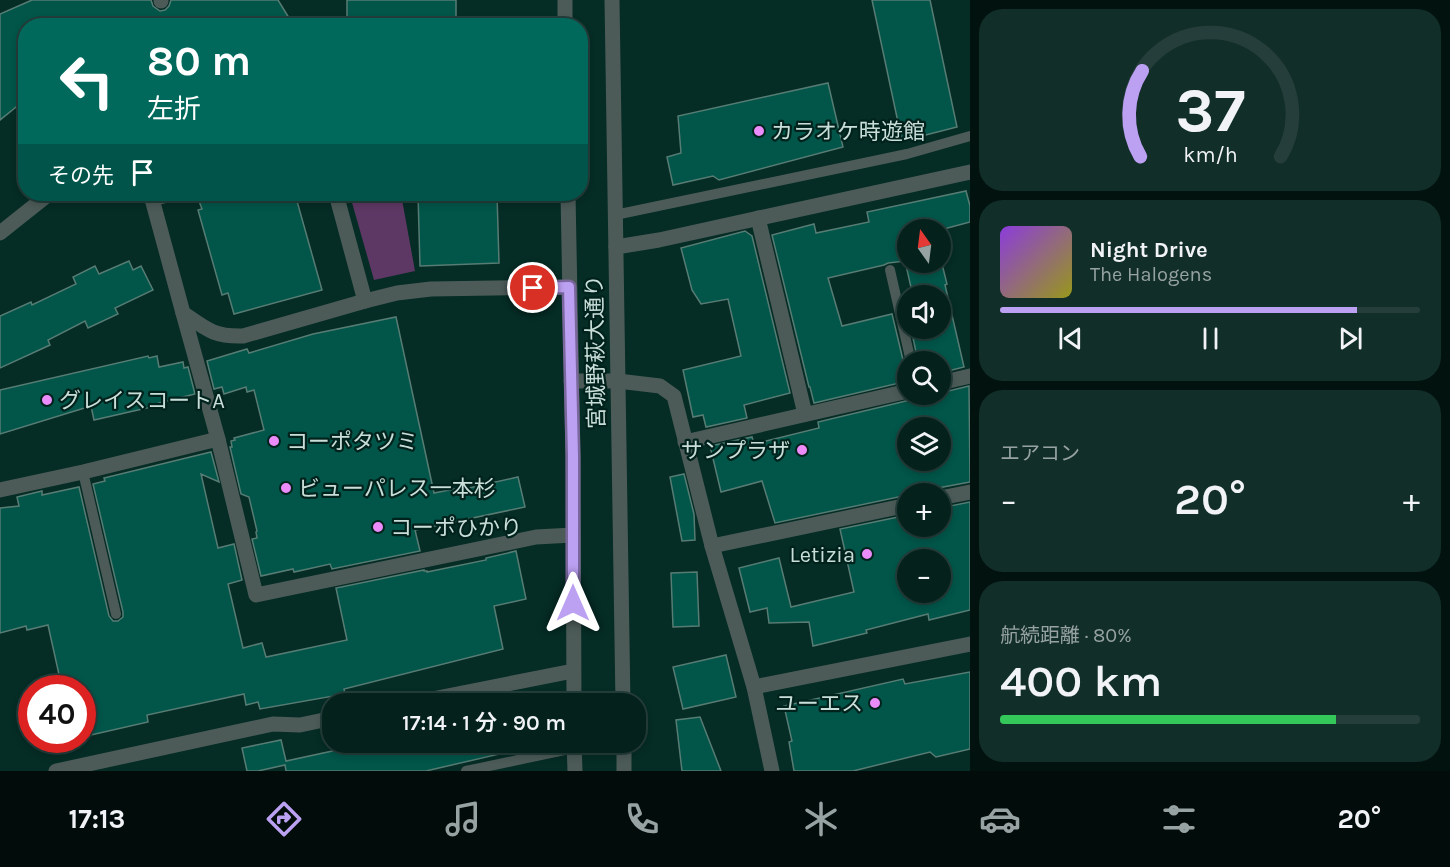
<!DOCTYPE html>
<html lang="ja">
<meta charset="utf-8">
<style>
:root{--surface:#04211c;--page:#122e29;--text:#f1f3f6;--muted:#97a3a3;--line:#253e3b;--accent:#bca0f2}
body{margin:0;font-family:Karla,"Noto Sans JP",sans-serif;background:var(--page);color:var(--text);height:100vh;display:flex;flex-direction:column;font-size:22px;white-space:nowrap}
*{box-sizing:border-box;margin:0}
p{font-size:20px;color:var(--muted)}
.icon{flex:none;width:33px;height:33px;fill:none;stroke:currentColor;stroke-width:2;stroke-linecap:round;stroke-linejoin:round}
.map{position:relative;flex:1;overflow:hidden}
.side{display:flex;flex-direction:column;gap:9px;padding:9px;background:#02120f;width:480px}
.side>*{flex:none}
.banner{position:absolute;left:18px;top:18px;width:570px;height:183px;border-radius:24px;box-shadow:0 3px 9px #0003,0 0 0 2px var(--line);background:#00695c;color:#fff;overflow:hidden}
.needle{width:39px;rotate:346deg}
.tools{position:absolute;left:897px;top:219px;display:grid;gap:12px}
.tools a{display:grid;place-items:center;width:54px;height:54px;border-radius:50%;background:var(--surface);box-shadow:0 3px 9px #0003,0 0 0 2px var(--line);font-size:30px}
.speed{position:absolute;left:18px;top:675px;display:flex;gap:12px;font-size:30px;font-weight:700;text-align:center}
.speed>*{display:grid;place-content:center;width:78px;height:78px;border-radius:50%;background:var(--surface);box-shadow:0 3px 9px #0003,0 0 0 2px var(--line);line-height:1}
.speed .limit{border:9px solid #d22;background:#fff;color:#111}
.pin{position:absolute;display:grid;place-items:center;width:51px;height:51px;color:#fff;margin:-26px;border:3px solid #fff;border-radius:50%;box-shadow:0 2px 6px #0007}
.me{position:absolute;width:66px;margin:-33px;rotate:0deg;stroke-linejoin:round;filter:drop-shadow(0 0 4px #0008)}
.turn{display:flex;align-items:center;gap:21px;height:126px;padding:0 30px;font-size:27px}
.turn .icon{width:78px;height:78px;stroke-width:2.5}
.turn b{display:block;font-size:42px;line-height:51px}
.then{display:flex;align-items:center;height:57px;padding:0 30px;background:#0003;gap:12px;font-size:22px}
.big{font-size:45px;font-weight:600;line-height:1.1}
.side .card{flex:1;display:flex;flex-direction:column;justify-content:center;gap:9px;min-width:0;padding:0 21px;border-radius:24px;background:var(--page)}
.side .dial{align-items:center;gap:0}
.dial svg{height:156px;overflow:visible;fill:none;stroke:var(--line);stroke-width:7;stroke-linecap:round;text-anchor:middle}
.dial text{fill:var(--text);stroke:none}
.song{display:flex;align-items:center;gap:18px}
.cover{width:72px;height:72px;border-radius:9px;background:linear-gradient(135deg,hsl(270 70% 55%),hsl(60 70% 35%))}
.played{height:6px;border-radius:3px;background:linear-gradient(90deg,var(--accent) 85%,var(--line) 85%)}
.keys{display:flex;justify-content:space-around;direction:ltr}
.heat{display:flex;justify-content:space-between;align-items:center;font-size:33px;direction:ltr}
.charge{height:9px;border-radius:4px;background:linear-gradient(90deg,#34c759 80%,var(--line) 0)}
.trip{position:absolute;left:322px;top:693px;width:324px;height:60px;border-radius:24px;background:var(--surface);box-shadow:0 3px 9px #0003,0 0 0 2px var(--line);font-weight:600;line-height:60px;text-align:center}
.tabs{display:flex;height:96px;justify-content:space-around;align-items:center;background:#020d0b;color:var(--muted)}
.tabs .icon{width:42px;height:42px}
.tabs .current{color:var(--accent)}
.tabs b{font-size:27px;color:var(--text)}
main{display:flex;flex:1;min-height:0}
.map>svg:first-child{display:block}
</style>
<main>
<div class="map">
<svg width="970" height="771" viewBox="0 0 970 771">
<rect width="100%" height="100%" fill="#052c25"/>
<polygon fill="#5e3864" points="373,194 401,194 415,271 374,280 351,199"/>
<g fill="#015549" stroke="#577c74" stroke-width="1.5" fill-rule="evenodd">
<polygon points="32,0 151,0 153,6 160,11 165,10 169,6 171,0 278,0 294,26 26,26 26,99 0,120 0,14"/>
<rect x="347" y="0" width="109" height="26"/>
<polygon points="872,0 930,0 957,127 902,141"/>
<polygon points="828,83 843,147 719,180 713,176 673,185 667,157 681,153 678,116"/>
<polygon points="966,191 970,206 970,222 940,230 908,230 908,262 940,262 940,256 947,284 945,285 964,367 940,373 940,362 918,362 911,328 940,328 940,296 913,296 905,261 888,263 884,265 828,278 842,326 892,314 904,364 908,368 908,381 814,403 810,387 809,387 772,235 814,224 816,233 869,222 867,212"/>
<polygon points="237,194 295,194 322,290 234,314 228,293 222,295 198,210 202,209 199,201 218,196 219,199"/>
<polygon points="418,194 497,194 499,263 420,266"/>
<polygon points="745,231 752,236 790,393 744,405 747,418 706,427 703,415 693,417 683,370 741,356 728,299 701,304 692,290 681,248"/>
<polygon points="129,261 133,270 141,266 153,290 115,308 118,314 88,328 85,321 48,340 50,345 0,368 0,316 31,302 32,305 76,284 73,277 95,266 99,274"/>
<polygon points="396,317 434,493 464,487 465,489 518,477 525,507 415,530 420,551 332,569 330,564 294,572 293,569 261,576 252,539 257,538 256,532 257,531 249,497 241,494 230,447 232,447 231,441 235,440 234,438 264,430 254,390 247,392 246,387 224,394 222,387 214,389 207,361 247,349 249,353 313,334"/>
<polygon points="148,356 149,358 157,356 159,367 183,362 184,368 188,367 195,394 159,403 160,405 94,420 91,406 0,434 0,390"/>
<path d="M 969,386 L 970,482 L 938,488 L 932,494 L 908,494 L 908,495 L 775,523 L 762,481 L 721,492 L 710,446 L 752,437 L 754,444 L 819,428 L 818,422 L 910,400 L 914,398 L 917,394 L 940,394 L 940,393 ZM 908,428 L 940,428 L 940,460 L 908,460 Z"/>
<polygon points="211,452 219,482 201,474 218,548 234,544 242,580 228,584 243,648 262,643 266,657 347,640 336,588 424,570 424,571 427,571 427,572 486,560 486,558 516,551 526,599 494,606 503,649 344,689 345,694 260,709 258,702 246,705 244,694 147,715 148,722 82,737 82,688 62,688 48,625 27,630 26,626 0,633 0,508 19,506 17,497 42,491 42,495 79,487 109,616 113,621 118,621 123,617 123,612 93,484 105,481 104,478"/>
<polygon points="684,474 694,514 695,540 682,541 670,477"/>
<path d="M 970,502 L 970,610 L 929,620 L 928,614 L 866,630 L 867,633 L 813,646 L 809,622 L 769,623 L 767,608 L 750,612 L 739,568 L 779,558 L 791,607 L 854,592 L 840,529 L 908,515 L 908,526 L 940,526 L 940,508 ZM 908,560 L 940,560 L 940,592 L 908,592 Z"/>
<polygon points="697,572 699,626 673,627 671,573"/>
<polygon points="726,655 736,697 683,709 673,667"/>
<polygon points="970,672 970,749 936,757 930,752 853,771 794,771 789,742 792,741 784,706 903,679 905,684"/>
<polygon points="700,717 721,771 682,771 676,720"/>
<polygon points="281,740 286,761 374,742 511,742 512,751 426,771 286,771 285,765 258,771 247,771 242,748"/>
</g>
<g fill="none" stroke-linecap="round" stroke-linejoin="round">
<g stroke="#4c5b58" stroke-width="10">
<polyline points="615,215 907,154 970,136"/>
<polyline points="890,270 911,362"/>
<polyline points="83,472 116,614"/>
<polyline points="466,771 574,748"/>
</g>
<g stroke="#4c5b58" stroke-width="15">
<polyline points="161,0 161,1"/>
<path d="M 147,194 L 152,199 L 183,313 C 206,329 214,337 243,336 L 365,301 L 397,293 L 431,289 L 569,287"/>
<polyline points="336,194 365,301"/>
<polyline points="152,199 171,194"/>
<polyline points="758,218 805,414"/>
<polyline points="0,233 49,194"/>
<polyline points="616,247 659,240 970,172"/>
<polyline points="183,313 218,439 256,595 536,537 573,535"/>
<polyline points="571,381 618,381 660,386 674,396 712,546 754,687 772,771"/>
<polyline points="940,383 970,376"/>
<polyline points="685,442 908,391"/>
<polyline points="0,490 83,472 218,439"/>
<polyline points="940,498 970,492"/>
<polyline points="712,546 908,505"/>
<polyline points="754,687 970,644"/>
<polyline points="407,704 573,671"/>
<polyline points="56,771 273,724 300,725 333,718"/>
</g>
<g stroke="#4c5b58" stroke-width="15">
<polyline points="565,0 565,26"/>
<polyline points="612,0 623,704"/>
<polyline points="568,194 573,456 574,704"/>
<polyline points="574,742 575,771"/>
<polyline points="624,742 624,771"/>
</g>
</g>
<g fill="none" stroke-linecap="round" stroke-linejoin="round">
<g stroke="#7a689d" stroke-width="15">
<polyline id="route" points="533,288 569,287 573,456 573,603"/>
</g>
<use href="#route" stroke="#bca0f2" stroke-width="10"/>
</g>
<g fill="#ec8cfb" stroke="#00221c" stroke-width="2">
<circle cx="759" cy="131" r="6"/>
<circle cx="47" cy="400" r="6"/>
<circle cx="274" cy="441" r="6"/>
<circle cx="802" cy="450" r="6"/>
<circle cx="286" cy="488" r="6"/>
<circle cx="378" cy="527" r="6"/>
<circle cx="867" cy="554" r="6"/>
<circle cx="875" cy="703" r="6"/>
</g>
<g text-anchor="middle" stroke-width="4.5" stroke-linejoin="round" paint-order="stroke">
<g font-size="22" fill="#caded9" stroke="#00221c" text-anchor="start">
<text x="771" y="139">カラオケ時遊館</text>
<text x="59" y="408">グレイスコートA</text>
<text x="286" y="449">コーポタツミ</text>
<text x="790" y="458" text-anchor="end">サンプラザ</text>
<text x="298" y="496">ビューパレス一本杉</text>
<text x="390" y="535">コーポひかり</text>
<text x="855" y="562" text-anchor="end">Letizia</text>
<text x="863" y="711" text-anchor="end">ユーエス</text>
</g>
<g font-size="22" fill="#caded9" stroke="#00221c">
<text transform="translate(595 352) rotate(-91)" y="8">宮城野萩大通り</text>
</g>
</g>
</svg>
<div class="tools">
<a><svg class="needle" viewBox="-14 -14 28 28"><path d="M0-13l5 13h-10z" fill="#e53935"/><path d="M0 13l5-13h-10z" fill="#97a3a3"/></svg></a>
<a><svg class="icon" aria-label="sound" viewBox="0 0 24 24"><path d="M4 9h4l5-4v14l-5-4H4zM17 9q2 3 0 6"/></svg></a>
<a><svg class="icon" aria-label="search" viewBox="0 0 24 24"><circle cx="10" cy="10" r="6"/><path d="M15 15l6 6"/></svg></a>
<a><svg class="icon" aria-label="layers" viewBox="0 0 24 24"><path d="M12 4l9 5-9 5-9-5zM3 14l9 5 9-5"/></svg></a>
<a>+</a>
<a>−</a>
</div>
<div class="speed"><div class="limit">40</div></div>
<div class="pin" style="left:533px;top:288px;background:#d93025"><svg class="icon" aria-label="arrive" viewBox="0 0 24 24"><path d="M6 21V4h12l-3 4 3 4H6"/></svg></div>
<svg class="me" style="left:573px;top:603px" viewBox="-20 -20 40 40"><path d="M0-17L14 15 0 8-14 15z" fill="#bca0f2" stroke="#fff" stroke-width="4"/></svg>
<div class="trip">17:14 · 1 分 · 90 m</div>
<div class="banner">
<div class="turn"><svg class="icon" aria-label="left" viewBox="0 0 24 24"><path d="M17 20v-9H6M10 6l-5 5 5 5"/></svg><div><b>80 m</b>左折</div></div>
<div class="then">その先<svg class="icon" aria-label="arrive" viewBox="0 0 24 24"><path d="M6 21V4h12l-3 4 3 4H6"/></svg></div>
</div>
</div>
<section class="side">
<div class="card dial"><svg viewBox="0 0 100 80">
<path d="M14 69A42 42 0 1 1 86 69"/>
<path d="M14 69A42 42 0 0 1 15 25" stroke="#bca0f2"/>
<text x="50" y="56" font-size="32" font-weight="700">37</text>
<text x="50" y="72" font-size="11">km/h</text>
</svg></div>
<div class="card">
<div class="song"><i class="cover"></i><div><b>Night Drive</b><p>The Halogens</p></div></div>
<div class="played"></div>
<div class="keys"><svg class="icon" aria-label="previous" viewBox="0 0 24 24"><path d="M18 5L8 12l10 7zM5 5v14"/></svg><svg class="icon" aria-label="pause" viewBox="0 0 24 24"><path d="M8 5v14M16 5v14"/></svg><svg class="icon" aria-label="next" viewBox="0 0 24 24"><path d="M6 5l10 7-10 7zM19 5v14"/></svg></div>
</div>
<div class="card"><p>エアコン</p>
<div class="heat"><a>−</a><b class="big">20°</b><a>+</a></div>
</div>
<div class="card"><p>航続距離 · 80%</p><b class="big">400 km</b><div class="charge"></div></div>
</section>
</main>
<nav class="tabs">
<b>17:13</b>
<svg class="icon current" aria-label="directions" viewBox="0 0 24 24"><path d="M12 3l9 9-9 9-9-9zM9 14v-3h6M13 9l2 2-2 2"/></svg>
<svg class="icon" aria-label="music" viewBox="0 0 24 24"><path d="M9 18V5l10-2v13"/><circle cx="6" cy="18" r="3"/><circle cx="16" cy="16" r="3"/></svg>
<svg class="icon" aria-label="phone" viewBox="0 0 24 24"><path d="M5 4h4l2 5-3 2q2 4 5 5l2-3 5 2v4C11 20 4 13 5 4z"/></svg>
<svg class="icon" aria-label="climate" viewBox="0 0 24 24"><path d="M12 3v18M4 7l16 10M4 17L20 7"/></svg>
<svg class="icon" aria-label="car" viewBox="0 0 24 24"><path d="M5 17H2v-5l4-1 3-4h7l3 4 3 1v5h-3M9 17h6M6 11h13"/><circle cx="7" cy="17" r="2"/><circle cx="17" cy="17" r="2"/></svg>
<svg class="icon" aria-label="filters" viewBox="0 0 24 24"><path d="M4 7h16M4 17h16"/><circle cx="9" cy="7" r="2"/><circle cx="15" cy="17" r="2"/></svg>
<b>20°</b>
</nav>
